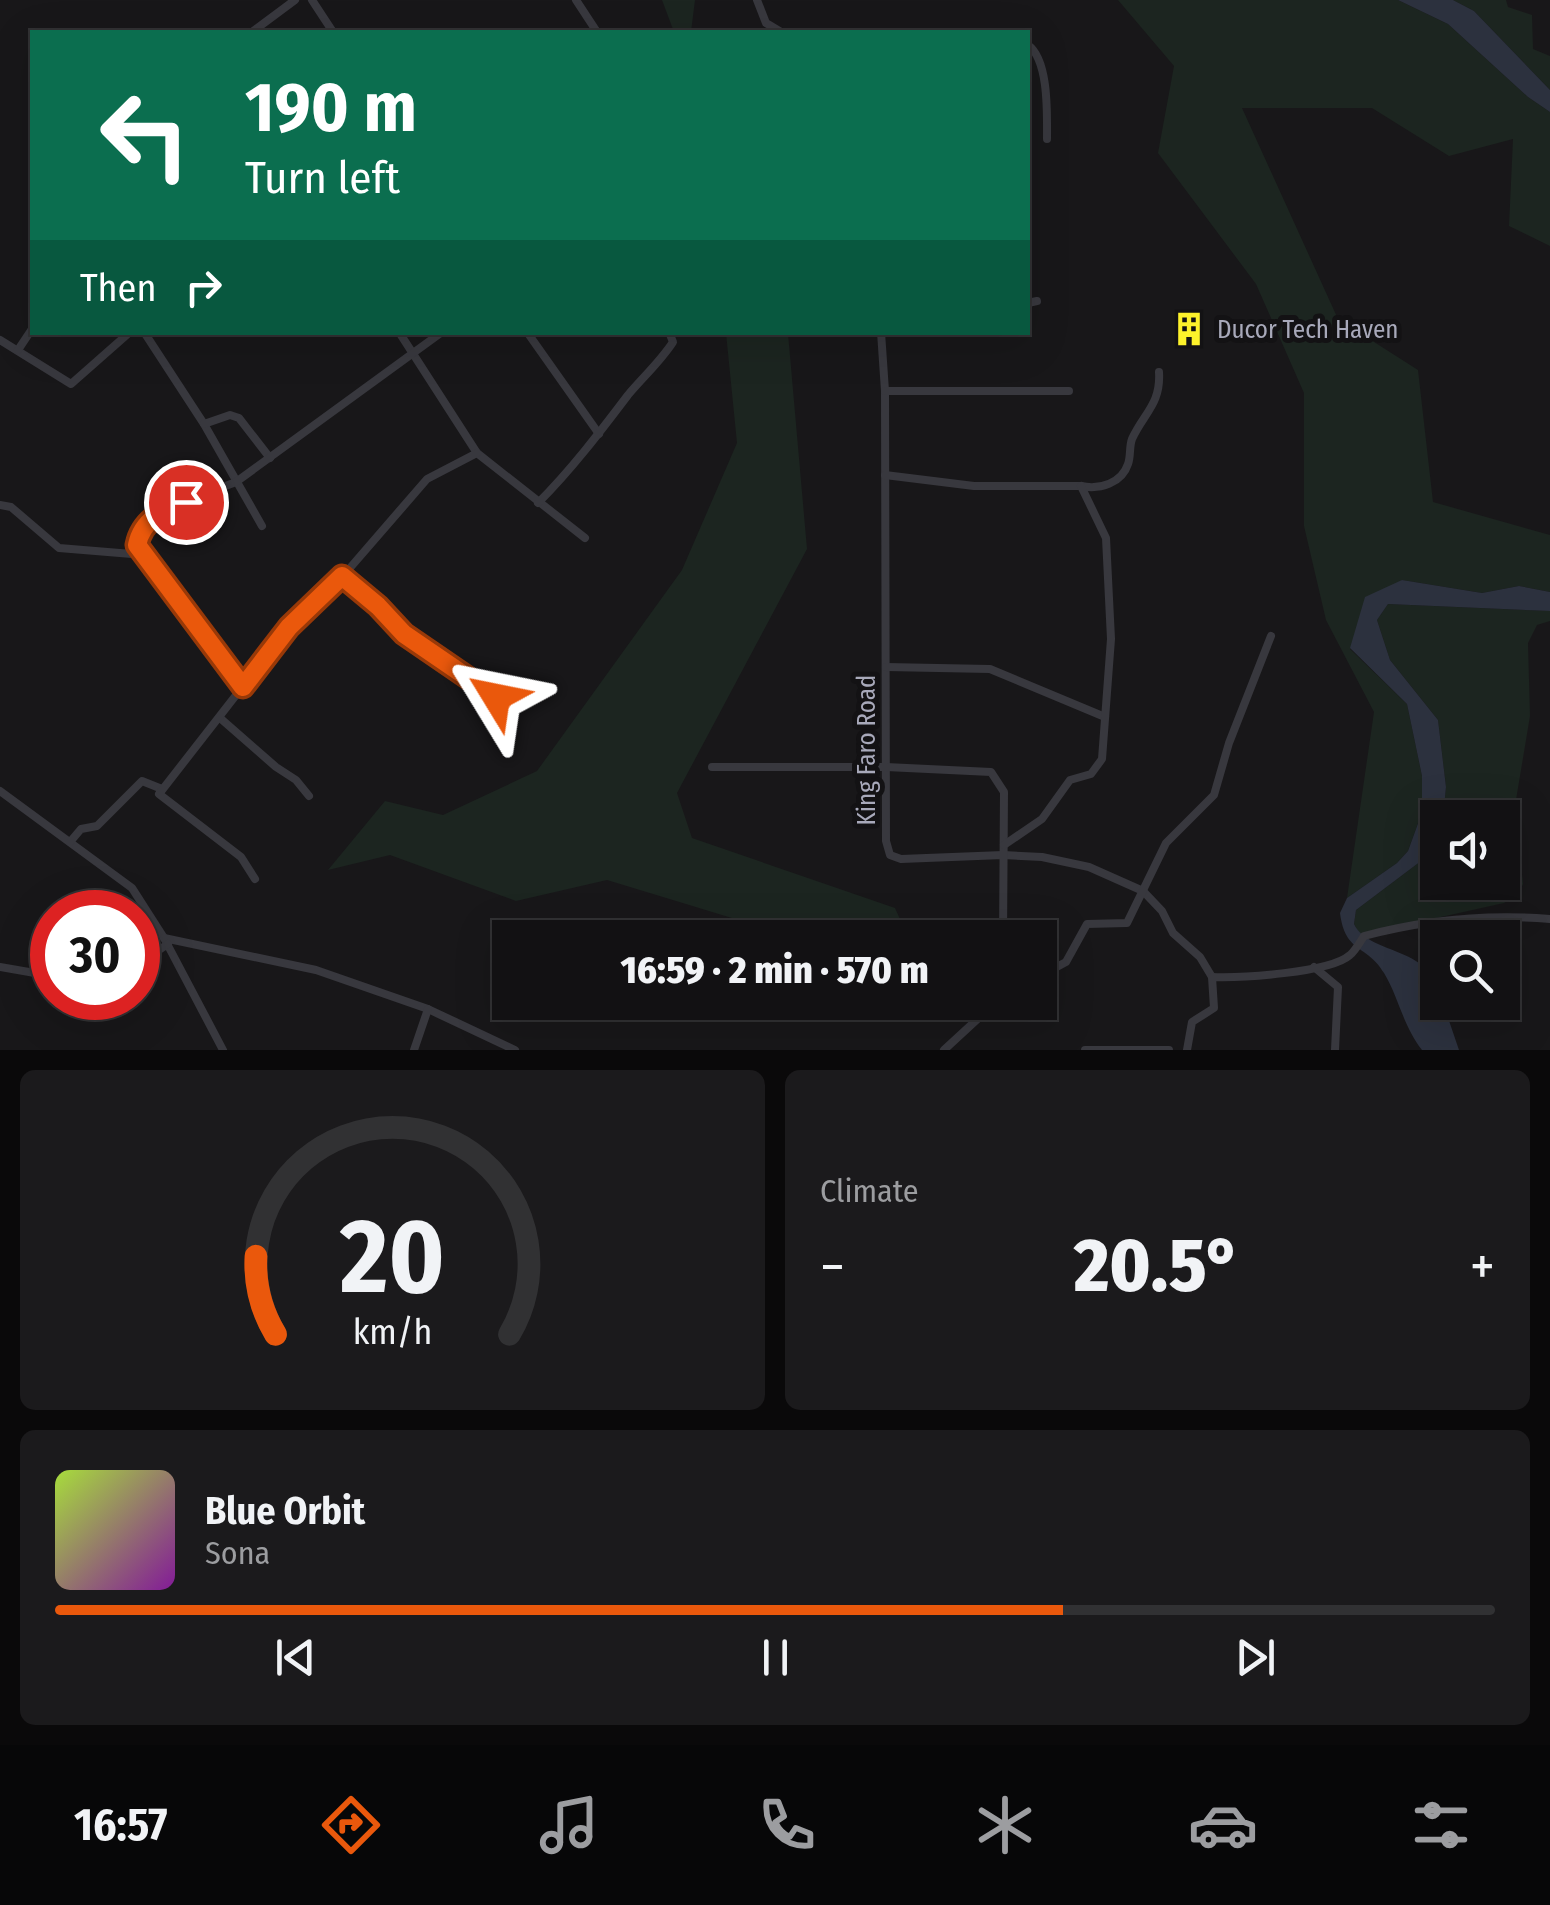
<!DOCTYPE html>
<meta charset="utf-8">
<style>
:root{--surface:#121113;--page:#1b1a1c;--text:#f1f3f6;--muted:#9c9da0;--line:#313133;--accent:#ea580c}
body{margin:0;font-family:"Fira Sans Condensed",sans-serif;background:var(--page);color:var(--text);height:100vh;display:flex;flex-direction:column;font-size:38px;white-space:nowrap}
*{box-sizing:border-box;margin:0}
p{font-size:32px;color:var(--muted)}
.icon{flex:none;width:55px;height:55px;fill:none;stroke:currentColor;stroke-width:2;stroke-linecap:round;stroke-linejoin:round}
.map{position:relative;height:1050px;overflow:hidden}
.sheet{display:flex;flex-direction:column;gap:20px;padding:20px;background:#0a090a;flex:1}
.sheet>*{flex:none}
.guide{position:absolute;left:30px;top:30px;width:1000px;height:305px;border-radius:0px;box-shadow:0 10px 40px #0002,0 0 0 2px var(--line);background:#0b6e4f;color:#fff;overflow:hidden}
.controls{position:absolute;left:1420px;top:800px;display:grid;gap:20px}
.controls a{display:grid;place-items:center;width:100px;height:100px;border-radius:0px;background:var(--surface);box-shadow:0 10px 40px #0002,0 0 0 2px var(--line);font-size:50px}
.speed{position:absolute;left:30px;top:890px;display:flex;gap:20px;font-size:50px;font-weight:700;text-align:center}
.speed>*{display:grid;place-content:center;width:130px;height:130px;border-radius:50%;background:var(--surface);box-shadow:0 10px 40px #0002,0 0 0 2px var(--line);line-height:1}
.speed .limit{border:15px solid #d22;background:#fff;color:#111}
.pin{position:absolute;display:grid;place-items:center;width:85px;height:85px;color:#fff;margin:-42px;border:5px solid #fff;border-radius:50%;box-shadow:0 2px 10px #0007}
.me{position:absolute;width:110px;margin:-55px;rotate:305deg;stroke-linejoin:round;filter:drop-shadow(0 0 8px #0008)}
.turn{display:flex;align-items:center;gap:35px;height:210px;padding:0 50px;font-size:45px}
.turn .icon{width:130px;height:130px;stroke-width:2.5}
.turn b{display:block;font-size:70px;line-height:85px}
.then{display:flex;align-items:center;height:95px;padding:0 50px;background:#0003;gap:20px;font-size:38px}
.big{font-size:75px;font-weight:800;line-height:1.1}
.sheet .card{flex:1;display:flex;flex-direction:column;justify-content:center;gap:15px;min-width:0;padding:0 35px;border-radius:15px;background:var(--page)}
.sheet .dial{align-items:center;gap:0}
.dial svg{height:260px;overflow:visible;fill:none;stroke:var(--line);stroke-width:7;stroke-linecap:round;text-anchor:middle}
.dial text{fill:var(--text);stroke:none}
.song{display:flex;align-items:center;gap:30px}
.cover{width:120px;height:120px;border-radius:15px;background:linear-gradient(135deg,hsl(80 70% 55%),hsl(290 70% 35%))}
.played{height:10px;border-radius:5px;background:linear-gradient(90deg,var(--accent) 70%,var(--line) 70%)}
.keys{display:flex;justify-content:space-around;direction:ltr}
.heat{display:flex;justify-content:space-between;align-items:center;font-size:55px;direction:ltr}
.sheet .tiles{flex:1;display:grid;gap:20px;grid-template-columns:1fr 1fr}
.card:last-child{grid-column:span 2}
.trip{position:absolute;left:492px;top:920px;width:565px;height:100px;border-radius:0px;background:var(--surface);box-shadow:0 10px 40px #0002,0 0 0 2px var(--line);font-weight:800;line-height:100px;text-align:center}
.tab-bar{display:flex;height:160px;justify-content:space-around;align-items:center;background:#070708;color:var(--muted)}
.tab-bar .icon{width:70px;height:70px}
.tab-bar .selected{color:var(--accent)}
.tab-bar b{font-size:45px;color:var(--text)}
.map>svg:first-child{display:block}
</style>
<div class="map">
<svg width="1550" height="1050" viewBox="0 0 1550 1050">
<rect width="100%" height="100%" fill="#181719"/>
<g fill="#1c2520">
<polygon points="662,0 695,0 691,32 674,32"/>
<polygon points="1118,0 1398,0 1448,24 1528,97 1550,112 1550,246 1509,226 1513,139 1449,156 1372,108 1242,108 1338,319 1418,370 1433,502 1550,535 1550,592 1519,586 1482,593 1402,580 1350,649 1407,704 1422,776 1422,799 1420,818 1408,851 1397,863 1347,898 1374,712 1326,620 1304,526 1304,393 1256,284 1158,153 1174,66"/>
<polygon points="1453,0 1506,0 1508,7 1532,15 1533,49 1550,56 1550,90 1474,11"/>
<polygon points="726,333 788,333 807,549 677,793 692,838 895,908 908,937 770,937 765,928 607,880 516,901 390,855 328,870 385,801 443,815 537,771 682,570 737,443"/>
<polygon points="1388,604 1550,611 1550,621 1537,625 1528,643 1530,716 1515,806 1523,884 1518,895 1504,903 1360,935 1354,924 1356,910 1433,852 1437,844 1438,882 1502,882 1502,818 1443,817 1446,787 1438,720 1390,660 1377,620"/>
<polygon points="797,1003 854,1003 805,1021"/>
</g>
<g fill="#2c313e">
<polygon points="1398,0 1453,0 1474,11 1550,90 1550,112 1528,97 1448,24"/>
<path d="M 1402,580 L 1482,593 L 1519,586 L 1550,592 L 1550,611 L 1388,604 L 1377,620 L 1390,660 L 1438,720 L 1446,787 L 1443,817 L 1438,818 L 1437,844 L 1433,852 L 1356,910 L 1354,924 C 1370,957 1437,944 1438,1002 L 1443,1003 L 1459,1050 L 1422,1050 C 1403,1026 1399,998 1384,973 C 1367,944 1345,954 1340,913 L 1347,898 L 1397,863 L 1408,851 L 1420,818 L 1422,799 L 1422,776 L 1407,704 L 1350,648 L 1365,597 Z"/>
</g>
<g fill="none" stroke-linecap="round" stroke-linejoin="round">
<g stroke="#38383e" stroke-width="8">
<polyline points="312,0 333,32"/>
<polyline points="576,0 597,32"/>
<polyline points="757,0 766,23 781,32"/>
<polyline points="252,32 295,0"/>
<path d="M 1028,45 C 1049,60 1047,114 1047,139"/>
<polyline points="1028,303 1037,301"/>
<polyline points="144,332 204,424 262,526"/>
<polyline points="399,332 477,453 585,538"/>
<polyline points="527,332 599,434"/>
<polyline points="881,332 885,391 886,841 890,855 901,859 1003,855 1042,857 1089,867 1143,891 1162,911 1173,933 1200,957 1212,977"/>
<polyline points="0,340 71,384 130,332"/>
<polyline points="18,350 32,329"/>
<polyline points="885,391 1069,391"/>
<polyline points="204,424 230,415 239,418 270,458"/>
<path d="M 885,475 L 974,486 L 1081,486 C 1100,490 1122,483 1128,464 C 1131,456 1129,447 1132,439 C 1144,413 1161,404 1159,372"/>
<path d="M 538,503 C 571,470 600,432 628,395 C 643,377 660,362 673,342 L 669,332"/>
<polyline points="0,505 11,507 59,548 132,554 140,531 160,511 236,482 442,332"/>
<polyline points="137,545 243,687"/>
<polyline points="343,576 379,606 404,634 496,697"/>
<polyline points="886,667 990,669 1105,717"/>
<polyline points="220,718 276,767 296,780 309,796"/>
<polyline points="712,767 886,767 991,772 1004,792 1003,938"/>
<polyline points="0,791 132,888 164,938 223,1050"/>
<polyline points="70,842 81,829 97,826 142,781 162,789"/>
<polyline points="1004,845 1042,819 1070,780 1091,774 1102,759 1111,639 1106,538 1081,486"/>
<polyline points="255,879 241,857 159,794 289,627 343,576 427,479 477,453"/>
<polyline points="164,938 316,970 428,1009 515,1050"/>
<polyline points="138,964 168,944"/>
<polyline points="0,967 52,976"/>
<polyline points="1314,967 1338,987 1335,1050"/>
<polyline points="1040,976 1066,962 1087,924 1127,923 1166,843 1214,795 1229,743 1271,636"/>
<polyline points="414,1050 428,1009"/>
<polyline points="944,1050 996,1002"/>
<polyline points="1085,1050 1169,1050"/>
<path d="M 1187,1050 L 1192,1022 L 1214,1008 L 1212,977 C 1240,978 1330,973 1350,955 C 1355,951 1360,942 1364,936 C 1424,920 1488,914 1550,919"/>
</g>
</g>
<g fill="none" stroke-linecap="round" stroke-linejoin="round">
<g stroke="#983908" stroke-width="25">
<path id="route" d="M 186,502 C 163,510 142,520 137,545 L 243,687 L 289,627 L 342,576 L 378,606 L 404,634 L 496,697"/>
</g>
<use href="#route" stroke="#ea580c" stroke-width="18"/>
</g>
<defs>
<g id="building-bare" transform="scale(2.7)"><path d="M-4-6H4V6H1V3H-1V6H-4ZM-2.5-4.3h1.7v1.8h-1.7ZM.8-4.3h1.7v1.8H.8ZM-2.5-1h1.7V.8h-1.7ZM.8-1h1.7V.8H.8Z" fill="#fdf22b" stroke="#131214" stroke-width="2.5" paint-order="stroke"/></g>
</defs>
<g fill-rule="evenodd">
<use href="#building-bare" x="1189" y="329"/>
</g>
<g text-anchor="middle" stroke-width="10" stroke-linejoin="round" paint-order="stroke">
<g font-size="25" fill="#a8a9ba" stroke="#131214" text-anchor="start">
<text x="1217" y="338">Ducor Tech Haven</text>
</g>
<g font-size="25" fill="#a8a9ba" stroke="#131214">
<text transform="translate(866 750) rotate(-90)" y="9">King Faro Road</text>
</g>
</g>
</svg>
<div class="controls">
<a><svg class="icon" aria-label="sound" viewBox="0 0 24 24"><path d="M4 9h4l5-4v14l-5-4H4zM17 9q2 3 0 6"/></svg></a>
<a><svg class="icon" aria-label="search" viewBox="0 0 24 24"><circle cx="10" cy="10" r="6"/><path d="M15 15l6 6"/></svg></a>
</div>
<div class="speed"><div class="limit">30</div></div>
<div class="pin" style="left:186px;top:502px;background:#d93025"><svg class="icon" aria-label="arrive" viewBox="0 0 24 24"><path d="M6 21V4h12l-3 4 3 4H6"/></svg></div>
<svg class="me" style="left:496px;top:697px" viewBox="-20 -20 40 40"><path d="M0-17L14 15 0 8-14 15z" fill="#ea580c" stroke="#fff" stroke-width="4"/></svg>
<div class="trip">16:59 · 2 min · 570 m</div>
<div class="guide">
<div class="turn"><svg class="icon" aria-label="left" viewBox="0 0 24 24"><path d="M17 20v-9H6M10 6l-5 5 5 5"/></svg><div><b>190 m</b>Turn left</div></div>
<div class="then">Then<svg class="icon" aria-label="right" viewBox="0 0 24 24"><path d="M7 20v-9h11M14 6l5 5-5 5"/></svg></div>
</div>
</div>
<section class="sheet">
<div class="tiles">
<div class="card dial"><svg viewBox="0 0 100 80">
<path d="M14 69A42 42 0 1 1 86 69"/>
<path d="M14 69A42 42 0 0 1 8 45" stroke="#ea580c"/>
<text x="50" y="56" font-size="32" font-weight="700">20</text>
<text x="50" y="72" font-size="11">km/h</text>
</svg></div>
<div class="card"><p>Climate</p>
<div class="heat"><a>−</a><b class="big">20.5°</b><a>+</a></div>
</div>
<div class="card">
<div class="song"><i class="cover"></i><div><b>Blue Orbit</b><p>Sona</p></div></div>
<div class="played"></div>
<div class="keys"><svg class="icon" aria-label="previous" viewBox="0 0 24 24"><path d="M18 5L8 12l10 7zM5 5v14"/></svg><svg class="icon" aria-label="pause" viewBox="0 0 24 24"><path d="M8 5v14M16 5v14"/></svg><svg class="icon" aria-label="next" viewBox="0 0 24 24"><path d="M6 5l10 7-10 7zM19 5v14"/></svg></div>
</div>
</div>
</section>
<nav class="tab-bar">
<b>16:57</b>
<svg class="icon selected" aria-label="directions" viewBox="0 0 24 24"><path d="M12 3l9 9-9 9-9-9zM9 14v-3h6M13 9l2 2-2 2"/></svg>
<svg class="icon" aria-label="music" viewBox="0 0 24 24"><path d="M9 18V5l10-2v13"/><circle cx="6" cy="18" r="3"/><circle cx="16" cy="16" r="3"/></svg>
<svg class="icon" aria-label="phone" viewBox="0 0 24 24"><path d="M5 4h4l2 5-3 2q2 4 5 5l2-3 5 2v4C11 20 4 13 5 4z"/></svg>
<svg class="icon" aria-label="climate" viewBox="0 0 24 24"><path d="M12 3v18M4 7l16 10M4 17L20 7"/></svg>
<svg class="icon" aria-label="car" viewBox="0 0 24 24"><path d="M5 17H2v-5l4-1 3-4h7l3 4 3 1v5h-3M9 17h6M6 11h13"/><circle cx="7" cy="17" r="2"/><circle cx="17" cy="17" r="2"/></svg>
<svg class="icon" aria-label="filters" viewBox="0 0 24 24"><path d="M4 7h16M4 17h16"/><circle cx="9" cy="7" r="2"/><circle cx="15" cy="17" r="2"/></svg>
</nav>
